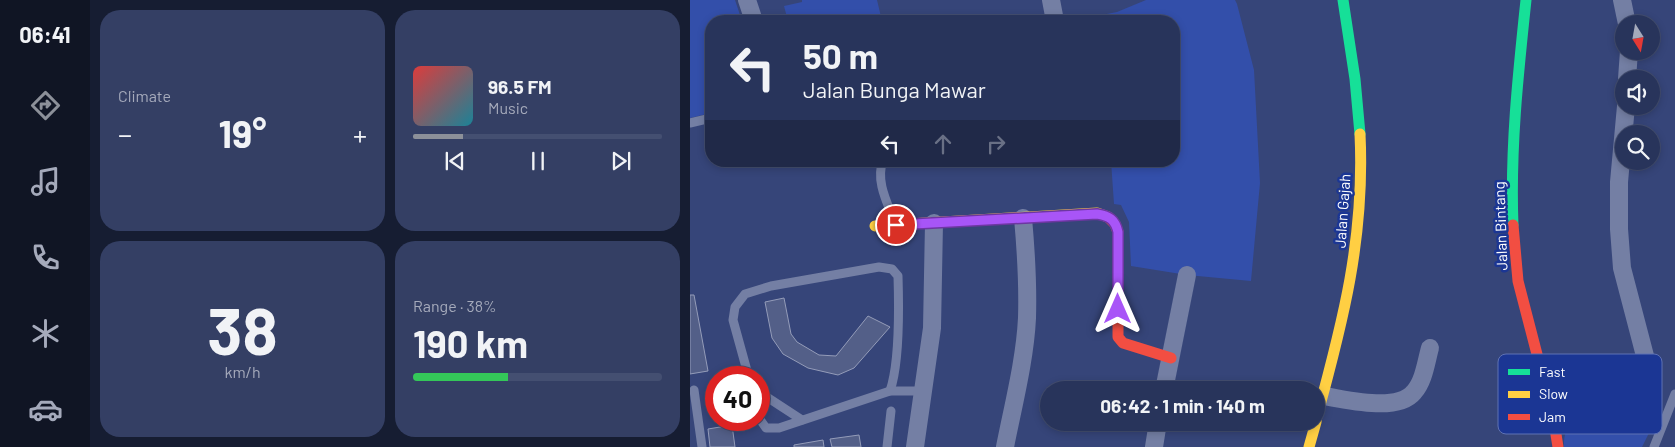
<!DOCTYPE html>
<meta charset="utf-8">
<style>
:root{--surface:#28345b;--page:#343f64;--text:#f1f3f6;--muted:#a5aabb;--line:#444f71;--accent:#8c9099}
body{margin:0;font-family:Barlow,sans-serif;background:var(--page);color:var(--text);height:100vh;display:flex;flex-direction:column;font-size:19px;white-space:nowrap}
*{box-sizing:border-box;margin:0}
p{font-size:16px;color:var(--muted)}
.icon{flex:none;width:28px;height:28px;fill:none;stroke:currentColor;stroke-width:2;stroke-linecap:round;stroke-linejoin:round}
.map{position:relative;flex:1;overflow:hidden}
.drawer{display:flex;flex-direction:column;gap:10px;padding:10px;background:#161d32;width:600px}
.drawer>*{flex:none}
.top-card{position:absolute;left:15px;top:15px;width:475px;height:152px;border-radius:20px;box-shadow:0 2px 8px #0003,0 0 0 1px var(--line);background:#28345b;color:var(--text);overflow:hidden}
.needle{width:32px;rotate:169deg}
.tools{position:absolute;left:925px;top:15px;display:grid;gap:10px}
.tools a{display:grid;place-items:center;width:45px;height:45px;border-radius:50%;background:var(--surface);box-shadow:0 2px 8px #0003,0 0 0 1px var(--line);font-size:25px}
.speed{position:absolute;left:15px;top:366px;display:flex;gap:10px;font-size:25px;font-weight:700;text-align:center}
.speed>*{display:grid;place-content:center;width:65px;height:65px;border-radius:50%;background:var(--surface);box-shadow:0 2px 8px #0003,0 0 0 1px var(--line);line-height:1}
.speed .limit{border:8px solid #d22;background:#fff;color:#111}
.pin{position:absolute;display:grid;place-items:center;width:42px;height:42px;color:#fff;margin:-21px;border:2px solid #fff;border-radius:50%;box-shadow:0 1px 5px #0007}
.me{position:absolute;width:55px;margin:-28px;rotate:0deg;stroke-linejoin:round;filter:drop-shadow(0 0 4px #0008)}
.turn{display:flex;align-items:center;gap:18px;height:105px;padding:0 15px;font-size:22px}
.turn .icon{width:65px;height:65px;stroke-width:2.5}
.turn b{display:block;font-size:35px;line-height:42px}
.lanes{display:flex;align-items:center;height:48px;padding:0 15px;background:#0003;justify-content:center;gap:25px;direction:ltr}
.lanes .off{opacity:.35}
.big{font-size:38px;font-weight:700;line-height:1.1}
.drawer .widget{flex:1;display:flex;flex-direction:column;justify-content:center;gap:8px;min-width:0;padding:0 18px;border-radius:20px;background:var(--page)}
.drawer .dial{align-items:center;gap:0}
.dial b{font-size:65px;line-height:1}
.song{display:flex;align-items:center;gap:15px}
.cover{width:60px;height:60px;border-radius:8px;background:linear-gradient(135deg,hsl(0 70% 55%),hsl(190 70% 35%))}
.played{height:5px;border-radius:2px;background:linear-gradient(90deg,var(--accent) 20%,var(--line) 20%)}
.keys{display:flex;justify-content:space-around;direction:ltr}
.heat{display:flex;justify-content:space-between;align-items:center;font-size:28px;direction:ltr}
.charge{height:8px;border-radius:4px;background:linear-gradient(90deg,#34c759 38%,var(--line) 0)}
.drawer .tiles{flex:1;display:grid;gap:10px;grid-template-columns:repeat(2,1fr)}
.trip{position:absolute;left:350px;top:381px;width:285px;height:50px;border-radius:25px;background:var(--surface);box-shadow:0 2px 8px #0003,0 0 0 1px var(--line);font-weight:700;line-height:50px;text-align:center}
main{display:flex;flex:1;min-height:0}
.dock{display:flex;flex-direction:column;width:90px;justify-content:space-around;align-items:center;background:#101524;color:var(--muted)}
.dock .icon{width:35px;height:35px}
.dock .current{color:var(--accent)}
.dock b{font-size:22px;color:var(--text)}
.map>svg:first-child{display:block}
</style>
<main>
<nav class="dock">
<b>06:41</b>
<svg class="icon current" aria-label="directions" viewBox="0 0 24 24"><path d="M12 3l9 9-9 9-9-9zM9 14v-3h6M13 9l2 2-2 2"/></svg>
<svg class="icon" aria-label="music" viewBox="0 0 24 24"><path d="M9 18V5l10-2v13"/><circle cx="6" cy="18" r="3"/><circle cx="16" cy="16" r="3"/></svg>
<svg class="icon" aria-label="phone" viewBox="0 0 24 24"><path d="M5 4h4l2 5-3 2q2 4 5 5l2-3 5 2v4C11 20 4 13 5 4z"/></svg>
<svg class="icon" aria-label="climate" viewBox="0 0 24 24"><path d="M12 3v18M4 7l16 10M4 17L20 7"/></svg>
<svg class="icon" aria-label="car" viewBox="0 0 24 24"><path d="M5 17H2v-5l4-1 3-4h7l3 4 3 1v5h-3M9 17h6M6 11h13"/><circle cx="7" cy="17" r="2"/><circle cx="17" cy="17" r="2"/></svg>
</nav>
<section class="drawer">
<div class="tiles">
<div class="widget"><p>Climate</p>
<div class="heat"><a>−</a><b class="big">19°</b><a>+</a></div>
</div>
<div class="widget">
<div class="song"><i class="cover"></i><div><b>96.5 FM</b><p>Music</p></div></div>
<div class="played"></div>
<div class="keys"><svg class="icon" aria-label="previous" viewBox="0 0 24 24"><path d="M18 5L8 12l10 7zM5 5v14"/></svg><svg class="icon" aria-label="pause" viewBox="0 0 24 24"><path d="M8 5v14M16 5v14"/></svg><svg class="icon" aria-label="next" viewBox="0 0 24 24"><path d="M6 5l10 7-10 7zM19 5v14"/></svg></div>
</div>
<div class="widget dial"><b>38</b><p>km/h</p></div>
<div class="widget"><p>Range · 38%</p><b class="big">190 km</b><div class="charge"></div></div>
</div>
</section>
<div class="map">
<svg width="985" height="447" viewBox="0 0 985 447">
<rect width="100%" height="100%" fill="#364579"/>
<g fill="#334faa">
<polygon points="0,0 45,0 52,21 21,21 21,113 0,118"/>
<polygon points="112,0 187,0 192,21 98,21 94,6 112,2"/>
<polygon points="456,0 545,0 547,4 564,70 570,183 561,281 497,275 441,266 439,222 431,205 424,204 421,161 484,161 484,21 381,21 427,12"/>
<path d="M 888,425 L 963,425 L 952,447 L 874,447 C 874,434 874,430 888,425 Z"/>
</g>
<g fill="#535f88" stroke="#949cb9">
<polygon points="0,295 4,295 18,371 0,374"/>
<polygon points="94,298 101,334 107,342 129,355 146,356 178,316 200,327 164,368 148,375 118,368 93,354 82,338 75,302"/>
<polygon points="42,425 45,447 20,447 18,429"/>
<polygon points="169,435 171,447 142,447 140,439"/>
<polygon points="133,440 134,447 104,447 104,445"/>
</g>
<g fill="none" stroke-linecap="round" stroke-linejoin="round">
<g stroke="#747fa4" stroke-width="9">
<polyline points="0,123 21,118"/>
<path d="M 193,161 C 185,181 198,204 205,223"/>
<path d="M 59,378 L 43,320 L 45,307 L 55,294 L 81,286 L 189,267 L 202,269 L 208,276 C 209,308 210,362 200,391"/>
<polyline points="4,390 12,447"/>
<polyline points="69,392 112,420"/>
<polyline points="69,418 76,428 89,428 200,391 233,391"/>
<polyline points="197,447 201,411"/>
<polyline points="964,447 985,394"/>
</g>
<g stroke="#747fa4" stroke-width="18">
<polyline points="57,0 64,21"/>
<polyline points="361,0 365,21"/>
<polyline points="932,0 937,24"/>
<polyline points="937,79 939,51"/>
<polyline points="474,390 497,275"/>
<path d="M 633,396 C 656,399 707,413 724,392 C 734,381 736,362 740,348"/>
<polyline points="863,416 934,417 951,411 959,397 960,375 932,268 929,229 929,182 936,106"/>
<polyline points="225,447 242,328 244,223"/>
<path d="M 315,447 C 323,406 335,360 337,318 C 338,285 336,251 333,218"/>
<polyline points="464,447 468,422"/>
</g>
<g stroke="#16e098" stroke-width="11">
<polyline points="653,0 665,79 670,134"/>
<path d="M 823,225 C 820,150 828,75 836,0"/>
</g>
<g stroke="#ffcf43" stroke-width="11">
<polyline points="185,226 407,213 418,217"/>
<path d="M 626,420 C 653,322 675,237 670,134"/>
<polyline points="619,447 626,422"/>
</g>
<g stroke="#f24e42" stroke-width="11">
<polyline points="418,217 425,224 428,232 428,337 433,343 481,358"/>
<polyline points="823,225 828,281 863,416 868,447"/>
</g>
</g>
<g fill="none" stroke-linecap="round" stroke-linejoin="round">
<g stroke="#6d37a1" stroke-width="12">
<path id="route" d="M 206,225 L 407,214 C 419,216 425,219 428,232 L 428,309"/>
</g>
<use href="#route" stroke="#a855f7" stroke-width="9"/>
</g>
<g text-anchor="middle" stroke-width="5" stroke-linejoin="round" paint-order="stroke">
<g font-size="15" fill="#fff" stroke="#1b3694">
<text transform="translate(653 211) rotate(-86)" y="5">Jalan Gajah</text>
<text transform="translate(811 226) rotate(-92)" y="5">Jalan Bintang</text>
</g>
</g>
<rect x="808" y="354" width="164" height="80" rx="8" fill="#1b3694" stroke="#5f72b4" stroke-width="1"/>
<rect x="818" y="369" width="22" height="6" fill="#16e098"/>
<rect x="818" y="391" width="22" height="7" fill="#ffcf43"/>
<rect x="818" y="414" width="22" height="6" fill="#f24e42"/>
<g font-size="14" fill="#fff">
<text x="849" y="377">Fast</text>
<text x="849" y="399">Slow</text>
<text x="849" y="422">Jam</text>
</g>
</svg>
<div class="tools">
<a><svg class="needle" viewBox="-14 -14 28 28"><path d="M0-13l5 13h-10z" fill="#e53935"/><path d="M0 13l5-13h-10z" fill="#a5aabb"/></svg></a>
<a><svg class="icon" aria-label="sound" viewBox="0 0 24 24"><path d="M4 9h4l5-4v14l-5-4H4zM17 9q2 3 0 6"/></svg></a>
<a><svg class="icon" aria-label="search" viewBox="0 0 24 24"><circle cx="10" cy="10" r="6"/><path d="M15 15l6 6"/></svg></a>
</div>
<div class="speed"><div class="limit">40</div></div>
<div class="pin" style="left:206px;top:225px;background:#d93025"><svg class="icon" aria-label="arrive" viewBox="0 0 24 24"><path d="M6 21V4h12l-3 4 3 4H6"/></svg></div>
<svg class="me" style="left:428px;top:309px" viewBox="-20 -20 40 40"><path d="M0-17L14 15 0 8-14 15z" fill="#a855f7" stroke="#fff" stroke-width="4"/></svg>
<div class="trip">06:42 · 1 min · 140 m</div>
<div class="top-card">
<div class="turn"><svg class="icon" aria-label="left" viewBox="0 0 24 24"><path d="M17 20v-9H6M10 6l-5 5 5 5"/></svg><div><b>50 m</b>Jalan Bunga Mawar</div></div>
<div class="lanes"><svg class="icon" aria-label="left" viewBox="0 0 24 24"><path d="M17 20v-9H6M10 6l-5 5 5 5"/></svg><svg class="icon off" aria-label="ahead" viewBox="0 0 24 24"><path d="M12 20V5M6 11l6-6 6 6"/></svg><svg class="icon off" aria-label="right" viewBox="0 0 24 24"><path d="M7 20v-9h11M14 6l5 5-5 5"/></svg></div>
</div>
</div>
</main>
